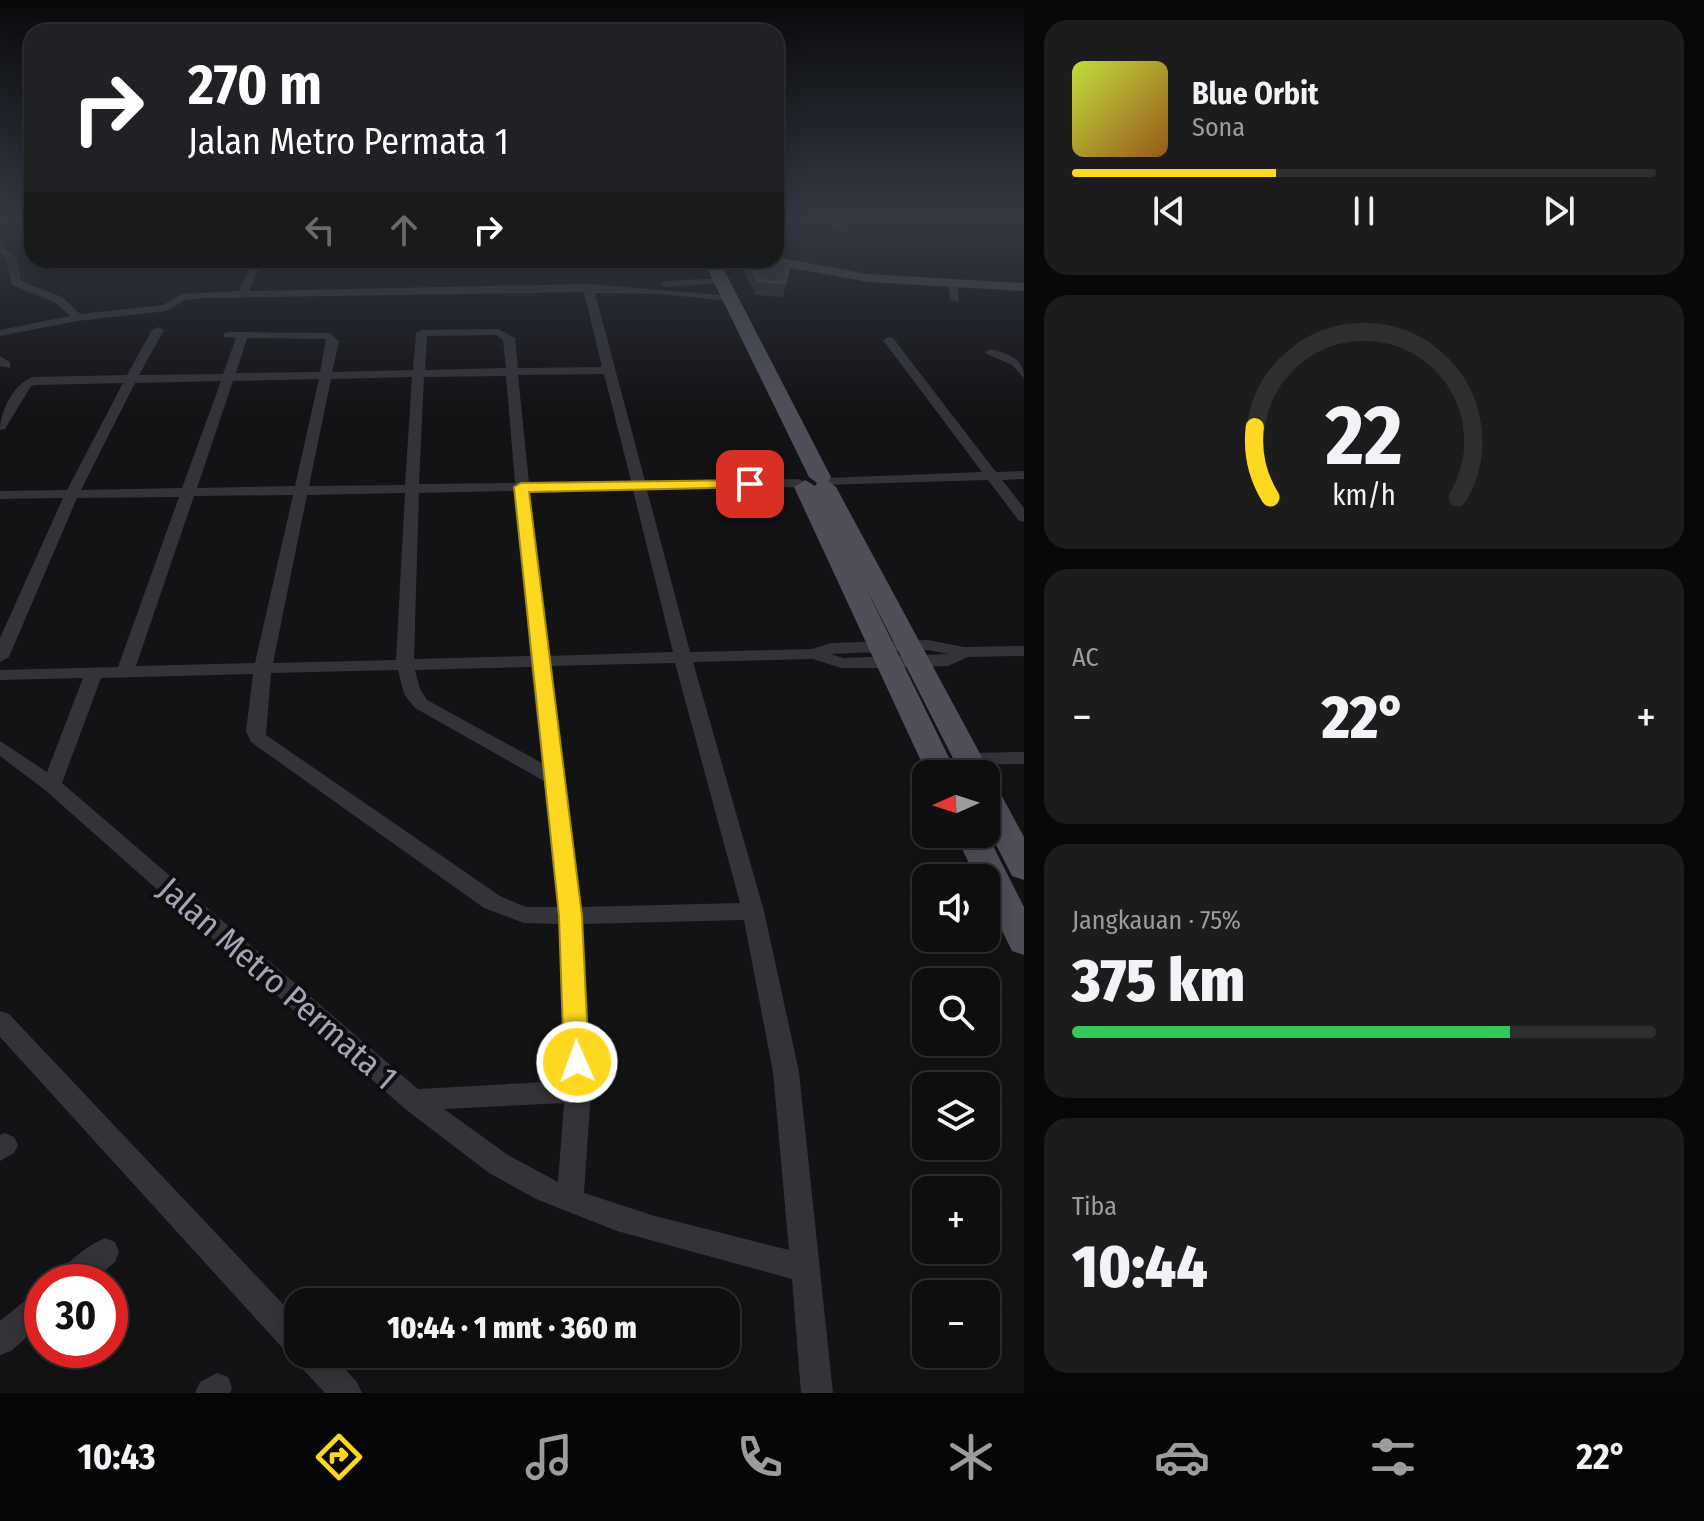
<!DOCTYPE html>
<html lang="id">
<meta charset="utf-8">
<style>
:root{--surface:#0e0e0f;--page:#1c1c1d;--text:#f1f3f6;--muted:#9b9c9e;--line:#2e2e2f;--accent:#fed820}
body{margin:0;font-family:"Fira Sans Condensed",sans-serif;background:var(--page);color:var(--text);height:100vh;display:flex;flex-direction:column;font-size:30px;white-space:nowrap}
*{box-sizing:border-box;margin:0}
p{font-size:26px;color:var(--muted)}
.icon{flex:none;width:44px;height:44px;fill:none;stroke:currentColor;stroke-width:2;stroke-linecap:round;stroke-linejoin:round}
.map{position:relative;flex:1;overflow:hidden}
.details{display:flex;flex-direction:column;gap:20px;padding:20px;background:#080808;width:680px}
.details>*{flex:none}
.guide{position:absolute;left:24px;top:24px;width:760px;height:244px;border-radius:24px;box-shadow:0 4px 20px #0003,0 0 0 2px var(--line);background:#202124;color:#fff;overflow:hidden}
.needle{width:52px;rotate:267deg}
.buttons{position:absolute;left:912px;top:760px;display:grid;gap:16px}
.buttons a{display:grid;place-items:center;width:88px;height:88px;border-radius:16px;background:var(--surface);box-shadow:0 4px 20px #0003,0 0 0 2px var(--line);font-size:40px}
.speed{position:absolute;left:24px;top:1264px;display:flex;gap:16px;font-size:40px;font-weight:700;text-align:center}
.speed>*{display:grid;place-content:center;width:104px;height:104px;border-radius:50%;background:var(--surface);box-shadow:0 4px 20px #0003,0 0 0 2px var(--line);line-height:1}
.speed .limit{border:12px solid #d22;background:#fff;color:#111}
.pin{position:absolute;display:grid;place-items:center;width:68px;height:68px;color:#fff;margin:-34px;border-radius:16px;box-shadow:0 4px 12px #0006}
.me{position:absolute;width:88px;margin:-44px;rotate:358deg;stroke-linejoin:round;filter:drop-shadow(0 0 6px #0008)}
.turn{display:flex;align-items:center;gap:28px;height:168px;padding:0 32px;font-size:36px}
.turn .icon{width:104px;height:104px;stroke-width:2.5}
.turn b{display:block;font-size:56px;line-height:68px}
.lanes{display:flex;align-items:center;height:76px;padding:0 32px;background:#0003;justify-content:center;gap:40px;direction:ltr}
.lanes .off{opacity:.35}
.big{font-size:60px;font-weight:800;line-height:1.1}
.details .widget{flex:1;display:flex;flex-direction:column;justify-content:center;gap:12px;min-width:0;padding:0 28px;border-radius:24px;background:var(--page)}
.details .dial{align-items:center;gap:0}
.dial svg{height:208px;overflow:visible;fill:none;stroke:var(--line);stroke-width:7;stroke-linecap:round;text-anchor:middle}
.dial text{fill:var(--text);stroke:none}
.song{display:flex;align-items:center;gap:24px}
.cover{width:96px;height:96px;border-radius:12px;background:linear-gradient(135deg,hsl(70 70% 55%),hsl(30 70% 35%))}
.played{height:8px;border-radius:4px;background:linear-gradient(90deg,var(--accent) 35%,var(--line) 35%)}
.keys{display:flex;justify-content:space-around;direction:ltr}
.heat{display:flex;justify-content:space-between;align-items:center;font-size:44px;direction:ltr}
.charge{height:12px;border-radius:6px;background:linear-gradient(90deg,#34c759 75%,var(--line) 0)}
.trip{position:absolute;left:284px;top:1288px;width:456px;height:80px;border-radius:24px;background:var(--surface);box-shadow:0 4px 20px #0003,0 0 0 2px var(--line);font-weight:800;line-height:80px;text-align:center}
.tabs{display:flex;height:128px;justify-content:space-around;align-items:center;background:#060606;color:var(--muted)}
.tabs .icon{width:56px;height:56px}
.tabs .active{color:var(--accent)}
.tabs b{font-size:36px;color:var(--text)}
main{display:flex;flex:1;min-height:0}
.map>svg:first-child{display:block}
</style>
<main>
<div class="map">
<svg width="1024" height="1393" viewBox="0 0 1024 1393">
<rect width="100%" height="100%" fill="#131214"/>
<g fill="none" stroke-linecap="round" stroke-linejoin="round">
<g fill="#333339" fill-rule="evenodd">
<polygon points="830,217 839,217 845,230 839,230"/>
<polygon points="899,217 926,217 911,224"/>
<path d="M 0,245 L 16,257 L 21,281 L 62,297 L 80,314 L 163,305 L 182,294 L 239,291 L 251,264 L 256,261 L 261,264 L 249,291 L 588,284 L 733,296 L 734,298 L 729,301 L 660,294 L 595,293 L 645,481 L 799,479 L 806,483 L 799,487 L 647,490 L 690,652 L 812,649 L 831,643 L 928,640 L 964,647 L 1024,646 L 1024,656 L 968,657 L 948,666 L 887,668 L 841,668 L 813,659 L 693,662 L 764,911 L 799,1072 L 833,1393 L 801,1393 L 792,1279 L 617,1231 L 536,1199 L 489,1173 L 404,1108 L 45,790 L 0,756 L 0,741 L 47,772 L 83,678 L 0,680 L 0,670 L 118,667 L 179,497 L 77,498 L 9,657 L 0,662 L 0,638 L 63,498 L 0,499 L 0,491 L 67,490 L 123,383 L 35,385 L 31,386 L 5,429 L 0,430 C 0,411 14,383 33,377 L 127,375 L 152,330 L 158,327 L 164,330 L 139,375 L 223,374 L 236,338 L 224,337 L 224,333 L 228,332 L 330,333 L 339,341 L 332,372 L 413,370 L 416,333 L 422,330 L 498,329 L 515,338 L 518,368 L 602,367 L 584,292 L 204,298 L 185,300 L 166,311 L 77,321 L 0,336 L 0,330 L 70,316 L 54,302 L 12,285 L 6,258 L 0,253 ZM 496,335 L 503,340 L 506,368 L 425,370 L 427,336 ZM 247,338 L 326,339 L 320,372 L 236,373 ZM 604,374 L 631,481 L 529,483 L 518,375 ZM 506,376 L 515,483 L 419,484 L 424,377 ZM 412,377 L 405,485 L 309,486 L 331,379 ZM 319,379 L 295,486 L 197,488 L 233,381 ZM 221,381 L 182,488 L 81,490 L 135,383 ZM 633,490 L 673,652 L 547,656 L 530,491 ZM 516,491 L 530,656 L 414,659 L 419,493 ZM 405,493 L 396,660 L 273,663 L 307,495 ZM 293,495 L 255,663 L 136,666 L 194,496 ZM 928,650 L 948,654 L 843,658 L 831,654 ZM 675,663 L 740,903 L 580,907 L 548,666 ZM 531,667 L 542,763 L 427,700 L 420,689 L 415,670 ZM 398,670 L 404,694 L 415,708 L 544,781 L 558,907 L 526,907 L 500,896 L 266,735 L 271,673 ZM 253,674 L 246,731 L 251,742 L 484,908 L 524,923 L 559,924 L 565,1081 L 418,1089 L 62,783 L 101,678 ZM 744,920 L 773,1072 L 789,1250 L 655,1216 L 584,1193 L 591,1091 L 581,924 ZM 564,1103 L 558,1182 L 508,1155 L 444,1109 Z"/>
<polygon points="724,278 724,282 720,283 665,287 660,284 665,281"/>
<polygon points="948,282 957,284 959,302 950,300"/>
<polygon points="889,337 893,338 996,472 1024,471 1024,479 1002,480 1024,508 1024,522 1019,521 988,480 822,485 822,479 827,478 982,472 883,340"/>
<path d="M 991,349 C 1008,354 1024,358 1024,378 L 1012,365 L 987,354 L 985,352 Z"/>
<polygon points="0,356 10,362 10,368 0,366"/>
<polygon points="1024,752 1024,764 968,765 958,759 968,753"/>
<polygon points="0,1011 9,1014 298,1320 298,1354 331,1354 357,1382 362,1393 325,1393 299,1365 296,1356 287,1353 0,1037"/>
<polygon points="5,1133 14,1137 18,1145 14,1153 0,1161 0,1135"/>
<path d="M 105,1238 L 115,1242 L 119,1252 L 115,1262 L 91,1282 L 55,1282 C 62,1264 87,1246 105,1238 Z"/>
<polygon points="42,1290 42,1324 11,1351 0,1355 0,1321 32,1295"/>
<polygon points="217,1373 228,1377 232,1388 230,1393 195,1393 200,1382"/>
</g>
<polygon fill="#414249" fill-rule="evenodd" points="776,257 868,274 1024,283 1024,291 868,282 769,264 762,260 776,260"/>
<g fill="#4f4f59" fill-rule="evenodd">
<polygon points="703,260 719,260 831,477 828,481 836,487 991,774 987,781 986,774 961,774 864,584 957,774 927,774 794,487 805,480 815,486 817,483 809,477"/>
<polygon points="986,784 997,787 1024,837 1024,880 1012,876 986,825"/>
<polygon points="986,832 1024,907 1024,955 1012,951 986,898 986,878 976,878 955,834"/>
</g>
</g>
<polygon fill="#2f2e32" points="745,260 775,260 789,275 783,297 756,295 744,271"/>
<polygon fill="#1e1d20" points="791,261 789,275 783,297 785,283"/>
<polygon fill="#3b3b40" stroke="#4c4b53" stroke-width="2" points="747,260 775,260 791,261 785,283 758,281"/>
<linearGradient id="sky" x2="0" y2="1"><stop stop-color="#0a0a0b"/><stop offset="0.53" stop-color="#333945"/><stop offset="1" stop-color="#333945" stop-opacity="0"/></linearGradient>
<rect width="1024" height="412" fill="url(#sky)"/>
<polygon fill="#fed820" stroke="#a58c15" stroke-width="2" points="750,480 755,481 755,487 529,492 582,916 589,1062 586,1070 577,1073 568,1070 564,1062 559,916 514,487 521,483"/>
<g text-anchor="middle" stroke-width="8" stroke-linejoin="round" paint-order="stroke">
<g font-size="34" fill="#a3a5b6" stroke="#0e0d0f">
<text transform="translate(278 983) rotate(41)" y="12">Jalan Metro Permata 1</text>
</g>
</g>
</svg>
<div class="buttons">
<a><svg class="needle" viewBox="-14 -14 28 28"><path d="M0-13l5 13h-10z" fill="#e53935"/><path d="M0 13l5-13h-10z" fill="#9b9c9e"/></svg></a>
<a><svg class="icon" aria-label="sound" viewBox="0 0 24 24"><path d="M4 9h4l5-4v14l-5-4H4zM17 9q2 3 0 6"/></svg></a>
<a><svg class="icon" aria-label="search" viewBox="0 0 24 24"><circle cx="10" cy="10" r="6"/><path d="M15 15l6 6"/></svg></a>
<a><svg class="icon" aria-label="layers" viewBox="0 0 24 24"><path d="M12 4l9 5-9 5-9-5zM3 14l9 5 9-5"/></svg></a>
<a>+</a>
<a>−</a>
</div>
<div class="speed"><div class="limit">30</div></div>
<div class="pin" style="left:750px;top:484px;background:#d93025"><svg class="icon" aria-label="arrive" viewBox="0 0 24 24"><path d="M6 21V4h12l-3 4 3 4H6"/></svg></div>
<svg class="me" style="left:577px;top:1062px" viewBox="-20 -20 40 40"><circle r="17" fill="#fed820" stroke="#fff" stroke-width="3"/><path d="M0-11L8 9 0 5-8 9z" fill="#fff"/></svg>
<div class="trip">10:44 · 1 mnt · 360 m</div>
<div class="guide">
<div class="turn"><svg class="icon" aria-label="right" viewBox="0 0 24 24"><path d="M7 20v-9h11M14 6l5 5-5 5"/></svg><div><b>270 m</b>Jalan Metro Permata 1</div></div>
<div class="lanes"><svg class="icon off" aria-label="left" viewBox="0 0 24 24"><path d="M17 20v-9H6M10 6l-5 5 5 5"/></svg><svg class="icon off" aria-label="ahead" viewBox="0 0 24 24"><path d="M12 20V5M6 11l6-6 6 6"/></svg><svg class="icon" aria-label="right" viewBox="0 0 24 24"><path d="M7 20v-9h11M14 6l5 5-5 5"/></svg></div>
</div>
</div>
<section class="details">
<div class="widget">
<div class="song"><i class="cover"></i><div><b>Blue Orbit</b><p>Sona</p></div></div>
<div class="played"></div>
<div class="keys"><svg class="icon" aria-label="previous" viewBox="0 0 24 24"><path d="M18 5L8 12l10 7zM5 5v14"/></svg><svg class="icon" aria-label="pause" viewBox="0 0 24 24"><path d="M8 5v14M16 5v14"/></svg><svg class="icon" aria-label="next" viewBox="0 0 24 24"><path d="M6 5l10 7-10 7zM19 5v14"/></svg></div>
</div>
<div class="widget dial"><svg viewBox="0 0 100 80">
<path d="M14 69A42 42 0 1 1 86 69"/>
<path d="M14 69A42 42 0 0 1 8 42" stroke="#fed820"/>
<text x="50" y="56" font-size="32" font-weight="700">22</text>
<text x="50" y="72" font-size="11">km/h</text>
</svg></div>
<div class="widget"><p>AC</p>
<div class="heat"><a>−</a><b class="big">22°</b><a>+</a></div>
</div>
<div class="widget"><p>Jangkauan · 75%</p><b class="big">375 km</b><div class="charge"></div></div>
<div class="widget"><p>Tiba</p><b class="big">10:44</b></div>
</section>
</main>
<nav class="tabs">
<b>10:43</b>
<svg class="icon active" aria-label="directions" viewBox="0 0 24 24"><path d="M12 3l9 9-9 9-9-9zM9 14v-3h6M13 9l2 2-2 2"/></svg>
<svg class="icon" aria-label="music" viewBox="0 0 24 24"><path d="M9 18V5l10-2v13"/><circle cx="6" cy="18" r="3"/><circle cx="16" cy="16" r="3"/></svg>
<svg class="icon" aria-label="phone" viewBox="0 0 24 24"><path d="M5 4h4l2 5-3 2q2 4 5 5l2-3 5 2v4C11 20 4 13 5 4z"/></svg>
<svg class="icon" aria-label="climate" viewBox="0 0 24 24"><path d="M12 3v18M4 7l16 10M4 17L20 7"/></svg>
<svg class="icon" aria-label="car" viewBox="0 0 24 24"><path d="M5 17H2v-5l4-1 3-4h7l3 4 3 1v5h-3M9 17h6M6 11h13"/><circle cx="7" cy="17" r="2"/><circle cx="17" cy="17" r="2"/></svg>
<svg class="icon" aria-label="filters" viewBox="0 0 24 24"><path d="M4 7h16M4 17h16"/><circle cx="9" cy="7" r="2"/><circle cx="15" cy="17" r="2"/></svg>
<b>22°</b>
</nav>
